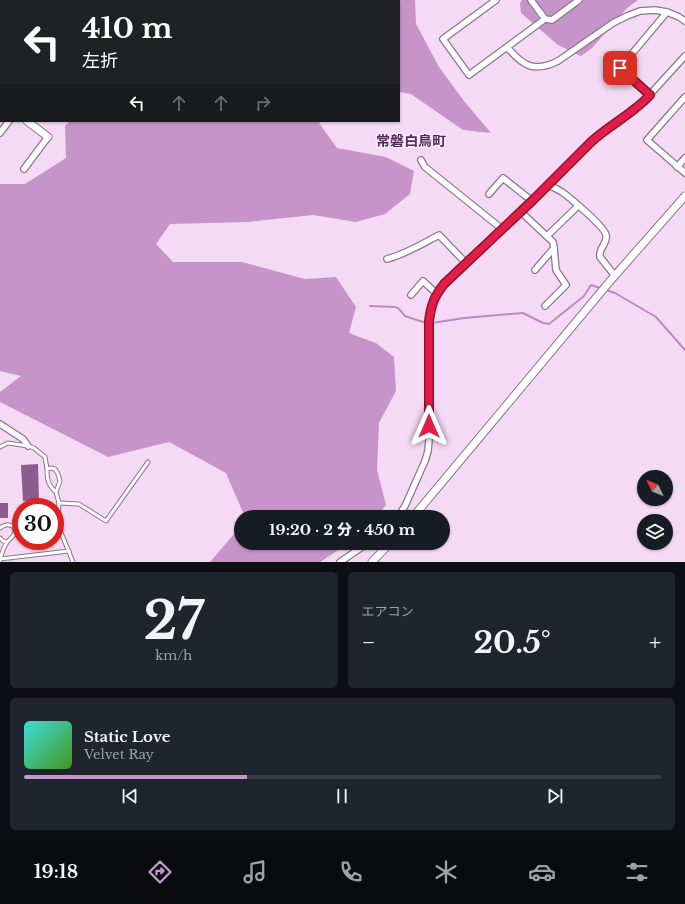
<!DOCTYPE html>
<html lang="ja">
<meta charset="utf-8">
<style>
:root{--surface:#171b24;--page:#20242c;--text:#f1f3f6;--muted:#9ea1a6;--line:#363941;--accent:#c499ca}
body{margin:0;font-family:"Libre Baskerville","Noto Sans JP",serif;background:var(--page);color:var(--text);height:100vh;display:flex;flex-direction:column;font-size:15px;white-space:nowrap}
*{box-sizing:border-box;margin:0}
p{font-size:13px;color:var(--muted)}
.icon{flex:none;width:22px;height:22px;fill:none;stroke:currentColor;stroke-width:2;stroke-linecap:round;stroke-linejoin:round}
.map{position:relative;height:562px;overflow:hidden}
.side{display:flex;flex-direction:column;gap:10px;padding:10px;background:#0d0f14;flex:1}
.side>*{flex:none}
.top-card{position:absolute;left:0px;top:0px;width:400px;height:122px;box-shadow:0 1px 3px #0004;background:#202124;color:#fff;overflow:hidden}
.needle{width:26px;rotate:313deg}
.controls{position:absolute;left:637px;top:470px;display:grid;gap:8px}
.controls a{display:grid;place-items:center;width:36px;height:36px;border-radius:50%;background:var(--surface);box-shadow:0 1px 3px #0004;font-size:20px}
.speed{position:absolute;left:12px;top:498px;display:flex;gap:8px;font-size:20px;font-weight:700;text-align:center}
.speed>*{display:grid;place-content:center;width:52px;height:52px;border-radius:50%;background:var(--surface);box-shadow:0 1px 3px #0004;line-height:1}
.speed .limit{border:6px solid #d22;background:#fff;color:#111}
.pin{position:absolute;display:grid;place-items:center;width:34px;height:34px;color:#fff;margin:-17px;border-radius:8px;box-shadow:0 2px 6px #0006}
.me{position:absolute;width:44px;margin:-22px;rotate:0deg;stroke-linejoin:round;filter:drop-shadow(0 0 3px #0008)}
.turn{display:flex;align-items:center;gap:14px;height:84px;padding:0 16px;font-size:18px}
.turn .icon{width:52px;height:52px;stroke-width:2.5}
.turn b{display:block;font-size:28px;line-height:34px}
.lanes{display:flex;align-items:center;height:38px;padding:0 16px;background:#0003;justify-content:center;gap:20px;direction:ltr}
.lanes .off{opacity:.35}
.big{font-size:30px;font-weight:800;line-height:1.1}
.side .widget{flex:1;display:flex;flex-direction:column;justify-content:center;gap:6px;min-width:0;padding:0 14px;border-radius:6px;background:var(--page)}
.side .dial{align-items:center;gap:0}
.dial b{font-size:52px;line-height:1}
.song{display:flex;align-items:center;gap:12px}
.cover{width:48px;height:48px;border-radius:6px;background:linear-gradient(135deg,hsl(180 70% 55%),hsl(100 70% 35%))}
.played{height:4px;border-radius:2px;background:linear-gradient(90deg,var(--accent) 35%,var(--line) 35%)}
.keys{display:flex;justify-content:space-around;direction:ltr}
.heat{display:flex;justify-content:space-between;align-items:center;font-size:22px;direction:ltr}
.side .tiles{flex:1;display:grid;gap:10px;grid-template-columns:1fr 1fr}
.widget:last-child{grid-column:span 2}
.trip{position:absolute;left:234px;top:510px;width:216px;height:40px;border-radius:20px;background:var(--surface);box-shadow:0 1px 3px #0004;font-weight:800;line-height:40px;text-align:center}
.menu{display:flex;height:64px;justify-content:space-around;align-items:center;background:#090b0e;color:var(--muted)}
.menu .icon{width:28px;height:28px}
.menu .current{color:var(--accent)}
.menu b{font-size:18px;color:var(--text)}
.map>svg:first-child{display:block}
</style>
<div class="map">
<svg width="685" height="562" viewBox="0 0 685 562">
<rect width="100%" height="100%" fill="#f4daf4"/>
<g fill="#c694c9">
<polygon points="234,0 415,0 416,24 439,67 464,101 491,133 463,130 411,94 399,92 399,1 232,1"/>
<polygon points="522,0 638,0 627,8 592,48 581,56 558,45 521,13 520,3"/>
<polygon points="70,121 322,121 319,123 337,148 386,157 414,171 410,194 385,214 356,222 313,215 247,222 170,224 156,244 173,262 242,262 305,279 336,277 356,307 349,333 376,343 394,357 396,391 379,423 377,470 386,505 376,517 245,517 226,473 169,442 108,457 0,402 0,392 21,376 0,371 0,184 25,184 66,158 65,126"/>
<polygon points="241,526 241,543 349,543 320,562 210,562"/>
</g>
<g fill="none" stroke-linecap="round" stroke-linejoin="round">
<polyline stroke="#bd8bbf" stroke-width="2" points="370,306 396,307 399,309 405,316 426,323 432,323 464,318 523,313 543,323 549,324 584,296 591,285 615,293 656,317 685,350"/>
</g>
<g fill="#8b5c8d">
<polygon points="38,464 39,500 23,501 21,465"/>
<rect x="0" y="503" width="8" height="15"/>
</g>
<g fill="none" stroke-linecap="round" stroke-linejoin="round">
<g stroke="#8c758d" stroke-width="5">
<g id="service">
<polyline points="0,447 8,443 28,446 34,448 45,457 47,469"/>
<path d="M 56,492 C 48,485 47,480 47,469 L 51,468 L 55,469 L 58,474 L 60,481 L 56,492 L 59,503 L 58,523 L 60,530 L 73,562"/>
<polyline points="59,503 79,504 106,521 148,462"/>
<path d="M 0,528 C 3,526 5,524 9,525 C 11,525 13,526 14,528 C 18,535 8,539 6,544 C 3,548 2,554 0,559 L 0,562"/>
<polyline points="0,538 3,541 6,542"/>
<polyline points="0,559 69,551"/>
</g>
</g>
<g stroke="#8c758d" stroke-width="8">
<g id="minor">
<polyline points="496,0 443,39 469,75 545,19"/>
<polyline points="531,0 545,19 552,20 579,0"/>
<polyline points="49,1 50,0"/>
<polyline points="165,1 165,0"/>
<path d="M 507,47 C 523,66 534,73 558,61 L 613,23 L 627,16 L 640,11 L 655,10 L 667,12"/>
<polyline points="0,49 1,49"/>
<polyline points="650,95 620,68 667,12 679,17 685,21"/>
<polyline points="685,97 647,140 685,173"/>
<polyline points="0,133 9,121"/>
<polyline points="421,160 425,167 502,229"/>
<polyline points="677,167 685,158"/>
<polyline points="24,169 48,137"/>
<path d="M 548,185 C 553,187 557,189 562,192 C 569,197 605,227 606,235 C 608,243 598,249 600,257 L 615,276"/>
<polyline points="489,194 503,178 532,201"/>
<polyline points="521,212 553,242 554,248 556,270 566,285 545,306"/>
<polyline points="547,236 578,206"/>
<path d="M 387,259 C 406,254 422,244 439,235 L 466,263"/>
<polyline points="535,270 554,248"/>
<polyline points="411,295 423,281 437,294"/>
<polyline points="0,424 23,439 28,446"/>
<polyline points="398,517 405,506 425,461 428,451 429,440 430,365 429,321 431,308 434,300 437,294 444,284 532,201 598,135 644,101 685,56"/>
<polyline points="340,562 368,543"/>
</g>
</g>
<g stroke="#8c758d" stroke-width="9">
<g id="tertiary">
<polyline points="0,101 1,101"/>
<polyline points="27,121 48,137"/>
<polyline points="413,517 611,280 685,196"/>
<polyline points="372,562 390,543"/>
</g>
</g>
<use href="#service" stroke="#fff" stroke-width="3"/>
<use href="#minor" stroke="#fff" stroke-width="5.5"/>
<use href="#tertiary" stroke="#fff" stroke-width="7"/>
</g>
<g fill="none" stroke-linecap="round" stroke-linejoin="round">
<g stroke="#92132f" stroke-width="10">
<path id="route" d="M 429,426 L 429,321 C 431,305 434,297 444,284 L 532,201 L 591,142 C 609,125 633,114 650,95 L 620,68"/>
</g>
<use href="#route" stroke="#e11d48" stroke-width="7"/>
</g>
<g text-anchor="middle" stroke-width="3" stroke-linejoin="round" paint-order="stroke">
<g font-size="14" font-weight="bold" fill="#57285a" stroke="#fee9ff">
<text x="411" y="146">常磐白鳥町</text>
</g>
</g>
</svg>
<div class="controls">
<a><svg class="needle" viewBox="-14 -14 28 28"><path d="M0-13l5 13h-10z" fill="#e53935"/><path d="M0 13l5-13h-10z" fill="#9ea1a6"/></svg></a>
<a><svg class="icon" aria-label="layers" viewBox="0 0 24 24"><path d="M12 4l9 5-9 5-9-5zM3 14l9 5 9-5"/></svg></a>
</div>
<div class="speed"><div class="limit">30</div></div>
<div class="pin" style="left:620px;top:68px;background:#d93025"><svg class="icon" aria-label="arrive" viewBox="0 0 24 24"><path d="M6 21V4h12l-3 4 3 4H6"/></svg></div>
<svg class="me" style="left:429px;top:426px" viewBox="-20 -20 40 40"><path d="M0-17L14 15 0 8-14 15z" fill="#e11d48" stroke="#fff" stroke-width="4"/></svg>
<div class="trip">19:20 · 2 分 · 450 m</div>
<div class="top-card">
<div class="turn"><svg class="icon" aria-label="left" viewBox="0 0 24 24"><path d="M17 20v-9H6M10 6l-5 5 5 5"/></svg><div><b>410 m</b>左折</div></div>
<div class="lanes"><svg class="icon" aria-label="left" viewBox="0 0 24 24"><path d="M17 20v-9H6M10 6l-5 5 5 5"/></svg><svg class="icon off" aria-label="ahead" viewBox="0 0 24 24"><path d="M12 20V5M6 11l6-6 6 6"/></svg><svg class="icon off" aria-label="ahead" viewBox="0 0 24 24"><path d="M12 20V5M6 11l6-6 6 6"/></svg><svg class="icon off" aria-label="right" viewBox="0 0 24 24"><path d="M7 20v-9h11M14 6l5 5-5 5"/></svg></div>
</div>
</div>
<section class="side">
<div class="tiles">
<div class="widget dial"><b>27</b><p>km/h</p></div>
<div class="widget"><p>エアコン</p>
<div class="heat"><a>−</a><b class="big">20.5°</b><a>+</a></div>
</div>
<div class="widget">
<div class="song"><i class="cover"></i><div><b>Static Love</b><p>Velvet Ray</p></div></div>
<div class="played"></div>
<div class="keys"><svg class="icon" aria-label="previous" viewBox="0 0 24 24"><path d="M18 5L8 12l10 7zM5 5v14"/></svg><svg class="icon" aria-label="pause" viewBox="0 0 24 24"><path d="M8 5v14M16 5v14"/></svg><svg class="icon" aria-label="next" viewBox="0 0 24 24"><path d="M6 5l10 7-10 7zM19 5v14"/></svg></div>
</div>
</div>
</section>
<nav class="menu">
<b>19:18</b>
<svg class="icon current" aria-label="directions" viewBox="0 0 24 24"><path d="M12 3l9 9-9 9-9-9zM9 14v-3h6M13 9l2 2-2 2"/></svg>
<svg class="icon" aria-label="music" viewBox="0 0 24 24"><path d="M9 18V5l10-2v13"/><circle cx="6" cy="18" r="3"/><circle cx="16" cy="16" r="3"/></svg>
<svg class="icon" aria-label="phone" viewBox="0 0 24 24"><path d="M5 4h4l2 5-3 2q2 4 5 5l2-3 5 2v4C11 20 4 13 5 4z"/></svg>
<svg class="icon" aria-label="climate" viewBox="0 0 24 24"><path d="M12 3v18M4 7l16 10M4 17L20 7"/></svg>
<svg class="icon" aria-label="car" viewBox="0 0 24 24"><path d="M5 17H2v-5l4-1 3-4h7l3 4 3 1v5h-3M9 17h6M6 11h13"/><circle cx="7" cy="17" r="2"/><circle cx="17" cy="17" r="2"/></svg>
<svg class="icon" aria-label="filters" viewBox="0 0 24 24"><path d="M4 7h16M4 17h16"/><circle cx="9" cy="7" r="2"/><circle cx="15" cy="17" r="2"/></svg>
</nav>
